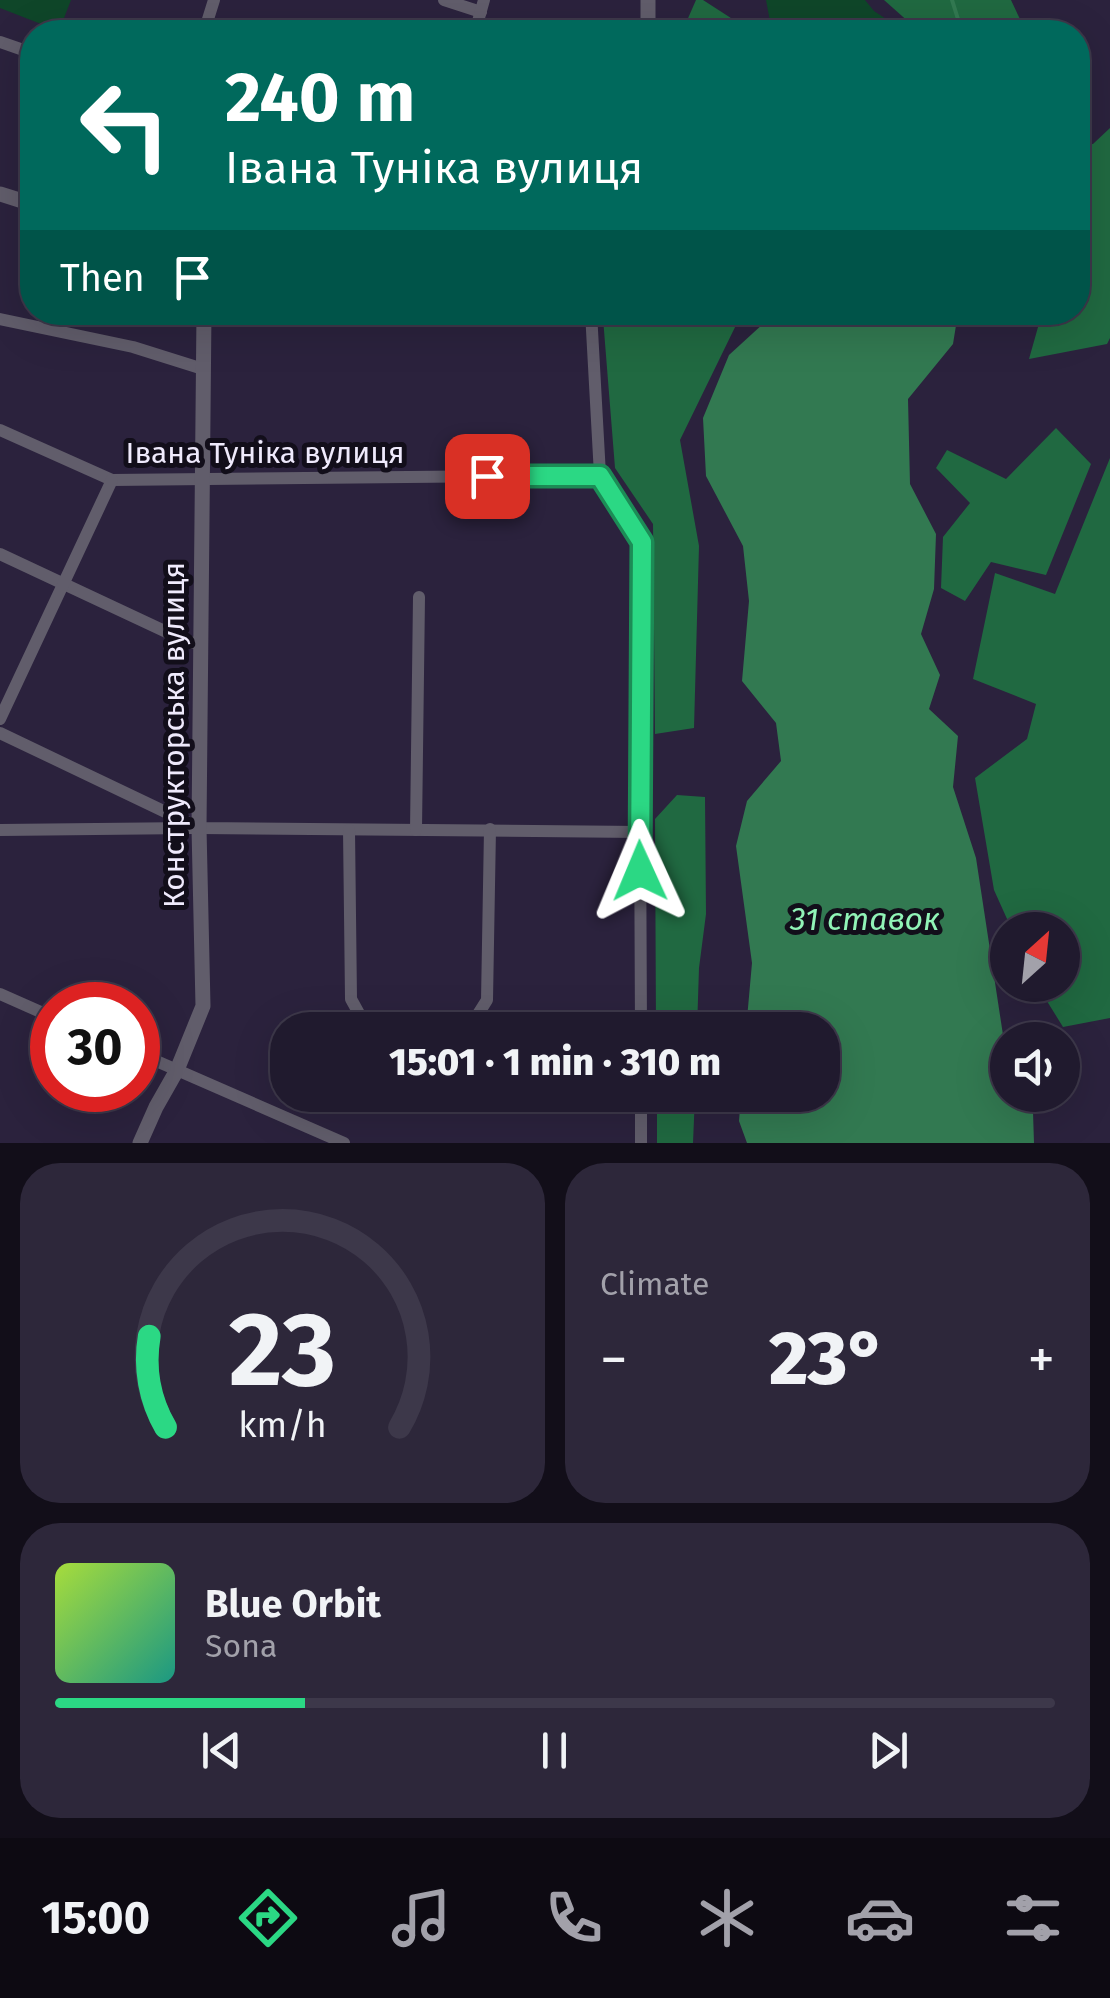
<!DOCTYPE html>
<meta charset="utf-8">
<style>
:root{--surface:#201a2e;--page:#2d273a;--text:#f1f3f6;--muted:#a2a1aa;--line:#3d384a;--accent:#2bd884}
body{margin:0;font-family:"Fira Sans",sans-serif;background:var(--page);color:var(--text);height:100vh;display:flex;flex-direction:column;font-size:38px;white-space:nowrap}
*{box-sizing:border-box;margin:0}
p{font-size:32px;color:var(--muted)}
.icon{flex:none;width:55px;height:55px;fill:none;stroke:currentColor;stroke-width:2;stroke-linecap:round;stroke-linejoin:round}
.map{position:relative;height:1143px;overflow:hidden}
.side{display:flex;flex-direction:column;gap:20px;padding:20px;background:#120e19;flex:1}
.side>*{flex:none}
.guide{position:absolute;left:20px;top:20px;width:1070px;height:305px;border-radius:40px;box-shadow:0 10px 40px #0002,0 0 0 2px var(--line);background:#00695c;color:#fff;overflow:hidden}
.needle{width:65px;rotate:27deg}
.controls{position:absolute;left:990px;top:912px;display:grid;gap:20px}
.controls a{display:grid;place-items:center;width:90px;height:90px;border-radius:50%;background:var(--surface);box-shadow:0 10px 40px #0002,0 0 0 2px var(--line);font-size:50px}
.speed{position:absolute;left:30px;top:982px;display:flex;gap:20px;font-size:50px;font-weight:700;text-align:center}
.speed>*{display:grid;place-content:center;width:130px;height:130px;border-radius:50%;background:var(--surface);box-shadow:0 10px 40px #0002,0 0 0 2px var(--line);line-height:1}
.speed .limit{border:15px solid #d22;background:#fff;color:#111}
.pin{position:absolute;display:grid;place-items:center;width:85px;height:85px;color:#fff;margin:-42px;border-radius:20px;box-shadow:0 5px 15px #0006}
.me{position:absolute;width:110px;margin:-55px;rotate:359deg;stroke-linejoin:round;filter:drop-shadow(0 0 8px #0008)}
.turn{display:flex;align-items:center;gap:35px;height:210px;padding:0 40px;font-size:45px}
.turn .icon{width:130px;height:130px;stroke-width:2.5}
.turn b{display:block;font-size:70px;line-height:85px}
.then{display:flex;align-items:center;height:95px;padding:0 40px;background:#0003;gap:20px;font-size:38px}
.big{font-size:75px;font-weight:800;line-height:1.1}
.side .widget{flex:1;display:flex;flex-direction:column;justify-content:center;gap:15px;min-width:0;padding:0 35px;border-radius:40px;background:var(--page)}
.side .dial{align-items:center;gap:0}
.dial svg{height:260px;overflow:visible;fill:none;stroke:var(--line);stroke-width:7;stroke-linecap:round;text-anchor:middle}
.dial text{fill:var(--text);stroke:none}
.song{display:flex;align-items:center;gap:30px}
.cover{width:120px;height:120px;border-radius:15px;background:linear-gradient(135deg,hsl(80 70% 55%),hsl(170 70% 35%))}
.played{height:10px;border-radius:5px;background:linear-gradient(90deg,var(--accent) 25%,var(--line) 25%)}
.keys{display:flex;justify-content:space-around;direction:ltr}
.heat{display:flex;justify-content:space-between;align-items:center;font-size:55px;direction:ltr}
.side .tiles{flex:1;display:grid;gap:20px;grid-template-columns:1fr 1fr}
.widget:last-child{grid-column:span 2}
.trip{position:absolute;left:270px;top:1012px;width:570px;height:100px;border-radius:40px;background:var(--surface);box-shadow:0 10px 40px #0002,0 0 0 2px var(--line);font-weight:800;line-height:100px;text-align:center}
.tabs{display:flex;height:160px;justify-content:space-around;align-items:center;background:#0d0a12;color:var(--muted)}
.tabs .icon{width:70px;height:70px}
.tabs .selected{color:var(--accent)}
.tabs b{font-size:45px;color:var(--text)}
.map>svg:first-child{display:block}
</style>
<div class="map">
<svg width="1110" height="1143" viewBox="0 0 1110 1143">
<rect width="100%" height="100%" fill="#2b223d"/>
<g fill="#0f4629">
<polygon points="0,0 71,0 59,31 0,8"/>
<polygon points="766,0 865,0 874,11 906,32 772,32"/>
</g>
<g fill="#206941">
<polygon points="696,0 703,0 734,20 735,32 682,32"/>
<polygon points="884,0 1011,0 1026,32 920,32"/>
<polygon points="1110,128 1110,338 1107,344 1029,359 1042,313 1078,312 1078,145 1093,144"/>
<polygon points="655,312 735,313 738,321 680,440 699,546 694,728 655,734 653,524 615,468 603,318 653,315"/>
<polygon points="1056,428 1091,464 1046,575 991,562 965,601 941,588 943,537 970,503 936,468 947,450 1006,479"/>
<polygon points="1110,458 1110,1018 1063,1027 1037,985 1062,985 1062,930 1012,930 994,890 975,778 1027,739 1036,704 973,679 995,573 1055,594"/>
<polygon points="677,795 705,797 706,914 699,968 697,1030 656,1030 655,819"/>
<polygon points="657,1095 695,1095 693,1143 657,1143"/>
</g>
<polygon fill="#327951" points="775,313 958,313 953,344 908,399 910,484 936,534 934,589 921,634 940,675 929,709 958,736 953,787 976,858 1005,1048 1007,1054 1008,1095 1026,1095 1033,1112 1034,1143 747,1143 739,1121 741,1095 822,1095 822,1030 746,1030 752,963 736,846 747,801 781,761 776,723 742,681 749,601 743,546 706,476 703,418 729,355"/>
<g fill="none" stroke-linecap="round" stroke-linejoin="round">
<polyline stroke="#327951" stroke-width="4" points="952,0 962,32"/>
<g stroke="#615d6b" stroke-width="12">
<polyline points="444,0 481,12"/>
<polyline points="204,32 214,0"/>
<polyline points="475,32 484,0"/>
<polyline points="0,42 32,53"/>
<polyline points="591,312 600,475 643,542 640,812 641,1030"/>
<polyline points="0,319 133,347 203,369"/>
<polyline points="0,430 112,480 600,475"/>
<polyline points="0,554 190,643 201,642"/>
<polyline points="0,719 112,480"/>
<polyline points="0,733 199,828 640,832"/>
<polyline points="0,830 192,828"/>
<polyline points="349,830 351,999 362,1019 372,1030"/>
<polyline points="416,830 419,597"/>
<polyline points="0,994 52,1017"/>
<polyline points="468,1030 487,1000 490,829"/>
<polyline points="138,1053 344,1143"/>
<polyline points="641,1095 641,1143"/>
</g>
<g stroke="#615d6b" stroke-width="15">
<polyline points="648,32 648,0"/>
<polyline points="0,194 32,204"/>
<polyline points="140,1143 156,1107 177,1070 203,1006 199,828 204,312"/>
</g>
</g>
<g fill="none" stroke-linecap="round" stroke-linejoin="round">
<g stroke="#1c8c56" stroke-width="25">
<polyline id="route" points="487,476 600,476 642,542 640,871"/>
</g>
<use href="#route" stroke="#2bd884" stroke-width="18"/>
</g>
<g text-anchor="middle" stroke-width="10" stroke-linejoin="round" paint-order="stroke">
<g font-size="30" fill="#efeafc" stroke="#120e1a">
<text x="265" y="463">Івана Туніка вулиця</text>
<text transform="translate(174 735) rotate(-90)" y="10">Конструкторська вулиця</text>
</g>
<g font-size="32" font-style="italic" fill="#91f3b7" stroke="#120e1a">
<text x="865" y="930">31 ставок</text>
</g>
</g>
</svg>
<div class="controls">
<a><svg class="needle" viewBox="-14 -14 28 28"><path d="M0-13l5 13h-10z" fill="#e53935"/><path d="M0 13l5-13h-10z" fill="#a2a1aa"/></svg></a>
<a><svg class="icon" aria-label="sound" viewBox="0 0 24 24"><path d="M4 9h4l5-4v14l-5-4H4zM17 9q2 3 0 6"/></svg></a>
</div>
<div class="speed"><div class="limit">30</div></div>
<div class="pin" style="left:487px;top:476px;background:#d93025"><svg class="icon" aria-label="arrive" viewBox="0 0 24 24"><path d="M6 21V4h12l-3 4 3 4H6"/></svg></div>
<svg class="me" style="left:640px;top:871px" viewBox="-20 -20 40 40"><path d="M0-17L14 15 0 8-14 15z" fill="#2bd884" stroke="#fff" stroke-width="4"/></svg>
<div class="trip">15:01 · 1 min · 310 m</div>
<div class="guide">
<div class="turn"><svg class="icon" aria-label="left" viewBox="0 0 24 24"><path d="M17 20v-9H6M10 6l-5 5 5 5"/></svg><div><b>240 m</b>Івана Туніка вулиця</div></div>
<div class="then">Then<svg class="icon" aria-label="arrive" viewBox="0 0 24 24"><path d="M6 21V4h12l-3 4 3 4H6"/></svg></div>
</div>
</div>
<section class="side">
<div class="tiles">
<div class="widget dial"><svg viewBox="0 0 100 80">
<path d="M14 69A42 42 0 1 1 86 69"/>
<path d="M14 69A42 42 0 0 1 9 41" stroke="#2bd884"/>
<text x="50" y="56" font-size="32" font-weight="700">23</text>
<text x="50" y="72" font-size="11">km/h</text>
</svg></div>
<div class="widget"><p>Climate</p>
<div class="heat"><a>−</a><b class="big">23°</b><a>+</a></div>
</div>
<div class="widget">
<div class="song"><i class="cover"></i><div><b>Blue Orbit</b><p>Sona</p></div></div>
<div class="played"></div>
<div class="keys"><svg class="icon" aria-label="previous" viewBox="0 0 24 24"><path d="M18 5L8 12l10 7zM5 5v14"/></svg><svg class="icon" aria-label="pause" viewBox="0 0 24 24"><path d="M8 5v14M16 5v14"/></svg><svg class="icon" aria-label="next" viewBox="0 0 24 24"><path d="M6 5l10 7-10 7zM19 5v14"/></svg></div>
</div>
</div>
</section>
<nav class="tabs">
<b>15:00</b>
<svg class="icon selected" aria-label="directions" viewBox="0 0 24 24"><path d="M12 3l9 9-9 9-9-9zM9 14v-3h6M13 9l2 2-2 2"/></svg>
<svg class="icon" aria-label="music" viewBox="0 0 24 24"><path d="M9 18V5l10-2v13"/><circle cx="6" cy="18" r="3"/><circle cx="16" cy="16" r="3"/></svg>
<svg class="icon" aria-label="phone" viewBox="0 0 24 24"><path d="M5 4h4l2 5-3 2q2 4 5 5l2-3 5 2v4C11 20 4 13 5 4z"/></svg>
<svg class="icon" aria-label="climate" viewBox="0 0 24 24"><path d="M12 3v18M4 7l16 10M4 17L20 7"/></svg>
<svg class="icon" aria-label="car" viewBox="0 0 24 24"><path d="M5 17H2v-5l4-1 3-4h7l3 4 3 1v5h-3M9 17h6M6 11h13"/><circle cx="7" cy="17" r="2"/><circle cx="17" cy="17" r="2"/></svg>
<svg class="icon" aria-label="filters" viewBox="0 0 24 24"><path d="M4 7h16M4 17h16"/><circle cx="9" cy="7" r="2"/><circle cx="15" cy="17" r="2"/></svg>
</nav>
